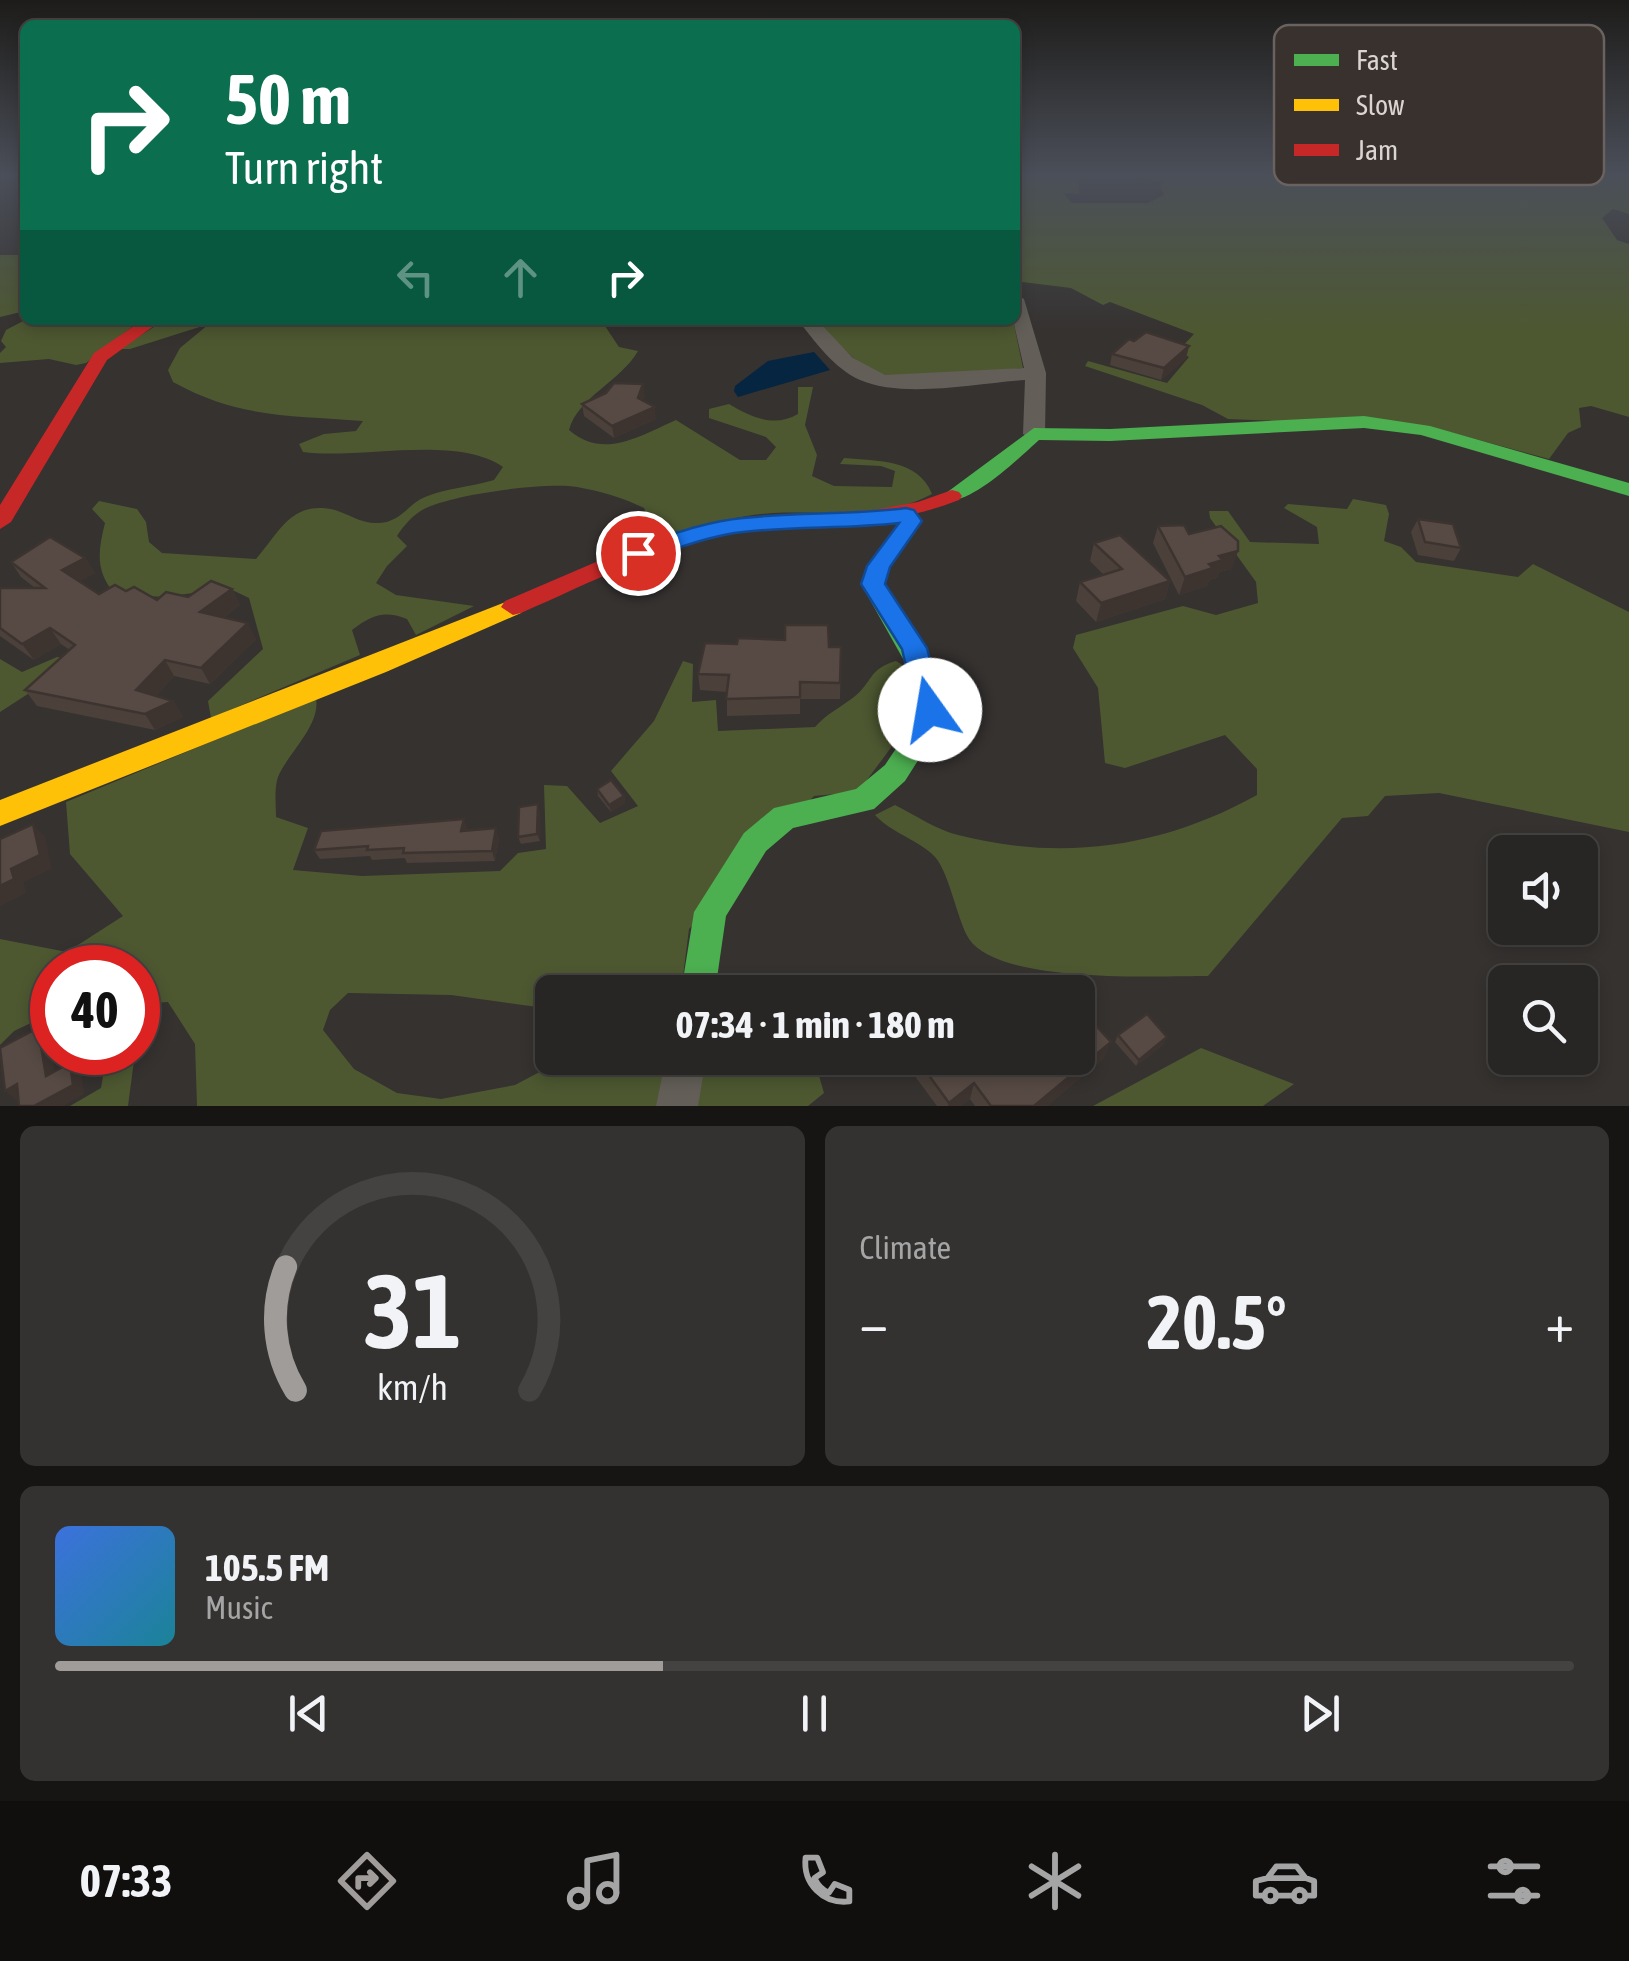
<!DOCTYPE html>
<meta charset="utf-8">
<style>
:root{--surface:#282624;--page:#343231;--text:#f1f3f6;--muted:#a5a5a6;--line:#444341;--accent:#a09c9a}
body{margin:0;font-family:"Asap Condensed",sans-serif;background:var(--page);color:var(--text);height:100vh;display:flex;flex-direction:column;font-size:38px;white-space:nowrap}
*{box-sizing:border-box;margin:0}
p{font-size:32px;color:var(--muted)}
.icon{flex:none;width:55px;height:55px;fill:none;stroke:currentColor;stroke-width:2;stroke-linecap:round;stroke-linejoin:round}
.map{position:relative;height:1106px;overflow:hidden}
.panel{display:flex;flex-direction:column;gap:20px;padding:20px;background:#161514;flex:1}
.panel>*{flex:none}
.top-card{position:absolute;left:20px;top:20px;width:1000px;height:305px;border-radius:15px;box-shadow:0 5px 15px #0003,0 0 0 2px var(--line);background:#0b6e4f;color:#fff;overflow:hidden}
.buttons{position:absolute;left:1488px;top:835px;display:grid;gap:20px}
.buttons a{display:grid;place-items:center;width:110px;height:110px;border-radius:15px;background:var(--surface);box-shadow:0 5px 15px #0003,0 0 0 2px var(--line);font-size:50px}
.speed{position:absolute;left:30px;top:945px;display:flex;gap:20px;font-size:50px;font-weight:700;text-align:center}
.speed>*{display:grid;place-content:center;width:130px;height:130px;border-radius:50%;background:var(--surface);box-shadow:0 5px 15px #0003,0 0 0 2px var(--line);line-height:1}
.speed .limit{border:15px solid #d22;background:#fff;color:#111}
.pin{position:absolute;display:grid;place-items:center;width:85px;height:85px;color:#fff;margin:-42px;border:5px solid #fff;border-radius:50%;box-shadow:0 2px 10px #0007}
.me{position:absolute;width:110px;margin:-55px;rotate:347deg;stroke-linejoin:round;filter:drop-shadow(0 0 8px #0008)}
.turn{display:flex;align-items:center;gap:35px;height:210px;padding:0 40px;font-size:45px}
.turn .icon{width:130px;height:130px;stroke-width:2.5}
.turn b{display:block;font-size:70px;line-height:85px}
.lanes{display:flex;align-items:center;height:95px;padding:0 40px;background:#0003;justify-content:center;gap:50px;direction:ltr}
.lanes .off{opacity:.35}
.big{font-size:75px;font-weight:700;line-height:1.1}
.panel .widget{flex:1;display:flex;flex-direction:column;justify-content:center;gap:15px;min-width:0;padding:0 35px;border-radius:15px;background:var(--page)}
.panel .dial{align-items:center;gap:0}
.dial svg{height:260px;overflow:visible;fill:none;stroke:var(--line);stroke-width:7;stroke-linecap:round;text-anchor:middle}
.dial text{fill:var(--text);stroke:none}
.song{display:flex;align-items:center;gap:30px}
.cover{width:120px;height:120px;border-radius:15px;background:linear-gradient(135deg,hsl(220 70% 55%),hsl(190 70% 35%))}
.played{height:10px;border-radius:5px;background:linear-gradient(90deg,var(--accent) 40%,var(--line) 40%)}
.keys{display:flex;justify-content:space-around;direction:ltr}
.heat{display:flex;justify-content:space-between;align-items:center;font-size:55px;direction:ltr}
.panel .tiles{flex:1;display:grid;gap:20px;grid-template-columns:1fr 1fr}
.widget:last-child{grid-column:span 2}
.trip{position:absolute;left:535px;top:975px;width:560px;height:100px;border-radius:15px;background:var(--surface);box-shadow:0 5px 15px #0003,0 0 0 2px var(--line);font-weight:700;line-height:100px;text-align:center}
.dock{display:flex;height:160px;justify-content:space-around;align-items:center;background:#100f0e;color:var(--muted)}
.dock .icon{width:70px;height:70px}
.dock .on{color:var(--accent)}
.dock b{font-size:45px;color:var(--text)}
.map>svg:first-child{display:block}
</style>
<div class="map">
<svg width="1629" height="1106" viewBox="0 0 1629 1106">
<rect width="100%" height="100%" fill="#353230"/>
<g fill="#4d5831">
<polygon points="1015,176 1079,177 1079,194 1063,193 1072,203 1148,203 1164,195 1160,186 1165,181 1128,176 1629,176 1629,214 1613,209 1602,218 1617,240 1629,244 1629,417 1591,406 1579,408 1581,427 1568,433 1549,459 1431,427 1228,419 1202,405 1085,366 1088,361 1167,383 1189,357 1178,351 1194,334 1110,302 1103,305 1071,288 1015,281"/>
<polygon points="0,255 25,255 25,311 0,317"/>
<polygon points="25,320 141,320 86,363 76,365 49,359 0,363 0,353 6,347 1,341 6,330"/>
<path d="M 165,320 L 601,320 L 619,347 L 638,351 C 621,381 578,397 569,430 C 603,460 640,436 676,420 L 740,460 L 766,460 L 776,447 L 766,437 L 709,418 L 709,409 L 729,404 C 751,417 774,428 798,414 L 798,387 L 813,387 L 805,425 L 817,455 L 812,476 L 834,486 L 892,487 L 895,471 L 881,466 L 840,464 L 844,458 C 878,461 918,459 932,494 C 882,521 826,510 773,513 C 720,516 665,539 615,553 L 611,550 L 641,532 L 648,518 L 644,508 C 624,498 600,491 577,487 C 545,482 453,494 424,509 C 414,514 403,526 397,536 L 407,546 L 387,566 L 376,583 L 396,595 L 474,606 L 416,635 L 407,619 C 384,610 372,615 352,630 L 360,655 L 211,718 L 208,701 L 263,649 L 249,598 L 228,588 L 165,597 L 115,594 C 95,571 98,551 105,523 L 92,509 L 99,501 L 137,509 L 146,522 L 149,542 L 162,553 L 256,559 C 281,530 292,500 335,510 C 349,514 361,524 379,523 C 401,522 408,504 425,497 C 446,488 472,487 494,480 L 503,467 C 456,434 358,460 303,452 L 299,444 L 324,434 L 356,431 L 363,421 C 290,415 240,419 173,382 L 168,370 L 180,348 L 209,324 L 130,349 L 119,349 Z"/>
<polygon points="814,320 1013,320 1023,368 901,379 871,375"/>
<path d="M 1353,499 L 1386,505 L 1389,514 L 1384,541 L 1401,547 L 1416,562 L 1518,577 L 1533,564 L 1629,612 L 1629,832 L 1439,793 L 1385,796 L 1368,816 L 1342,818 L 1208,976 C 1157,976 999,984 969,939 C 956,918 949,868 932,854 C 914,838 892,833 875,815 L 895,805 C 915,815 937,830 958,835 C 1064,862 1163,847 1257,795 L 1257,769 L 1225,735 L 1125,768 L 1105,763 L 1098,688 L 1073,648 L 1076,635 L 1183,606 L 1216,615 L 1258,603 L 1256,582 L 1210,518 L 1209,511 L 1228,511 L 1250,542 L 1319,544 L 1317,527 L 1284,508 L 1288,504 L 1347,509 Z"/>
<polygon points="57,657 82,659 0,712 0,659 22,672"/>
<path d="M 683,661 L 693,664 L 692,702 L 716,700 L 718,731 L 815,727 C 827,713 840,708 854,697 C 873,682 868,669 896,661 L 912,671 L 910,722 L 858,792 L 814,796 L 689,929 L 681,992 L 552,992 L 552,1009 L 451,995 L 348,993 L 330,1010 L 323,1030 L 354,1069 L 397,1093 L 441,1099 L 515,1085 L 566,1058 L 672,1058 L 668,1087 L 741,1058 L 814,1058 L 824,1093 L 808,1106 L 197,1106 L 195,1044 L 168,1002 L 138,1004 L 138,968 L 52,968 L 52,1013 L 14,1031 L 0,1045 L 0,939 L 67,952 L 123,916 L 70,854 L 66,802 L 316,698 C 321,725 288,753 278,777 C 274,788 276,805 276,817 L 308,828 L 293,870 L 362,876 L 500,871 L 518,853 L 546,849 L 544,785 L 567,786 L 600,823 L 638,806 L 611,771 L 654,721 Z"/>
<polygon points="1201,1048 1294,1084 1263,1106 1093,1106"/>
<polygon points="107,1053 135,1053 128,1106 70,1106 101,1088"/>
</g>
<polygon fill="#052540" points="814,352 830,370 738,397 734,391 735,386 768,361"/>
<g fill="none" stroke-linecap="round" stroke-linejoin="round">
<g fill="#635f58" fill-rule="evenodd">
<path d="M 1015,294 L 1024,299 L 1046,373 L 1045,434 L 1034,440 L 1023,434 L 1025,380 C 978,383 904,399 860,380 C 835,369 815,342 798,320 L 817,320 L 853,358 L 885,375 L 1024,368 L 1013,320 Z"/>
<polygon points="666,1058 706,1058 698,1106 656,1106"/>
</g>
<g fill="#4caf50" fill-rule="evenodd">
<path d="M 1364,416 L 1430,426 L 1629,483 L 1629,496 L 1421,435 L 1364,428 L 1110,441 L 1039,440 C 1020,457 970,506 945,500 L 942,496 L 1034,428 L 1110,429 Z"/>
<polygon points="906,508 914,510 922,521 890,567 885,584 937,673 942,708 936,732 905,781 874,809 793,828 766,851 726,916 715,992 681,992 694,912 744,833 774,808 856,789 885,765 909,729 916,708 911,673 861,584 868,566 900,521 895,515"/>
</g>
<polygon fill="#ffc107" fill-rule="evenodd" points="513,599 525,607 521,613 386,672 0,826 0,800"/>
<g fill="#c62828" fill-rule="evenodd">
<polygon points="143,320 162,320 107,360 11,522 0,529 0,505 94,353"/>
<path d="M 952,490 L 959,492 L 962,496 L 959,500 C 881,531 818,519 739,532 C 662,545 592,582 521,613 L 513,615 L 501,607 L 505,601 L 617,553 L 712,524 L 769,516 L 873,510 L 918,502 Z"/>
</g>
</g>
<g fill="#4b403a">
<polygon points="1134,341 1189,346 1186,358 1161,380 1110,365 1112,354"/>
<polygon points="645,396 643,400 656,419 614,438 584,416 582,404"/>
<polygon points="1418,519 1461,548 1454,561 1418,555 1411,532"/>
<polygon points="1158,526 1189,534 1232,569 1219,572 1217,578 1209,580 1207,586 1179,595 1153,543"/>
<polygon points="1094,543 1170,581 1165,599 1096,622 1076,601 1080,582 1104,575 1090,561"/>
<polygon points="85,558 95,573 80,581 99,594 126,591 157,600 188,597 232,589 240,605 223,618 256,639 210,684 174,676 156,696 173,701 183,717 155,730 37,706 25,690 70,650 61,644 34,660 0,636 0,588 35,588 21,577 11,562"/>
<polygon points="829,647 841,647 840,699 800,699 800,714 727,716 727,692 700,690 698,674"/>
<polygon points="597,789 624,796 625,803 611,812 598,796"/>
<polygon points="540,811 540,841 521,844 518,837"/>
<polygon points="467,828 467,831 499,838 495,861 407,863 405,858 372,860 370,856 320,859 314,850"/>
<polygon points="1118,1035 1164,1044 1136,1066 1115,1042"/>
<polygon points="1104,1058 1047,1106 975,1106 970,1099 961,1106 937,1106 914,1075 917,1059 995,1075"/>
</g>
<g fill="#3d3430">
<polygon points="1189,346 1186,358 1161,380 1164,368"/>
<polygon points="643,384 645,396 639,409 638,398"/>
<polygon points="655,407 656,419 614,438 612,426"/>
<polygon points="1238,551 1232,569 1219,572 1217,578 1209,580 1207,586 1179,595 1185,577 1209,564 1219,556"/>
<polygon points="85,558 95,573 73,585 62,570"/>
<polygon points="1170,581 1165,599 1096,622 1101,603"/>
<polygon points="232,589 240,605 209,628 200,612"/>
<polygon points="248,623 256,639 210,684 201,668"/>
<polygon points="50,628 61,644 34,660 22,644"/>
<polygon points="165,660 174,676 147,706 136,690"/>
<polygon points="173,701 183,717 155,730 145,714"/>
<polygon points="624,796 625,803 611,812 609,805"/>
<polygon points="538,804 540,811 540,841 537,834"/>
<polygon points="464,819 467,828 464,841 461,831"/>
<polygon points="33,824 45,837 52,869 24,882 26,893 0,906 0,886 11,869"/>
<polygon points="496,828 499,838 495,861 492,851"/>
<polygon points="38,1028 49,1038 57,1085 46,1076"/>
<polygon points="1167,1037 1164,1044 1136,1066 1139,1060"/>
<polygon points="1111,1042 1104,1058 1047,1106 1034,1106"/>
<polygon points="70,1063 81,1072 84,1094 63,1106 34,1106"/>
<polygon points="974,1083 970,1099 961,1106 948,1106 949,1103"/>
<polygon points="17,1084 29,1093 16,1100 5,1091"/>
</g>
<g fill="#574a44" stroke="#3d3430" stroke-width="2.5">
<polygon points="1146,332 1189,346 1164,368 1112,354 1129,339 1134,341"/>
<polygon points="614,383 643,384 638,398 655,407 612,426 582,404 606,393"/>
<polygon points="1418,519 1453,524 1461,548 1425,542"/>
<polygon points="1184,525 1189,534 1221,526 1238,541 1238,551 1219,556 1223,560 1209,564 1213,568 1185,577 1158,526"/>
<polygon points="1120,535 1170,581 1101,603 1080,582 1122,569 1094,543"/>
<polygon points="50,537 85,558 62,570 99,594 115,585 126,591 134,587 157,600 166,592 188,597 211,581 232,589 200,612 248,623 201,668 165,660 136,690 173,701 145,714 25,690 75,645 50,628 22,644 0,628 0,588 45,588 11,562"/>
<polygon points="785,625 828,625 829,647 841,647 840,683 800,682 800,697 726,699 729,675 698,674 705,643 737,644 738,638 785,640"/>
<polygon points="611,780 624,796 609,805 597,789"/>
<polygon points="538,804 537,834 518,837 519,807"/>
<polygon points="464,819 461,831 496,828 492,851 403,853 404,848 367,850 368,846 314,850 321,831"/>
<polygon points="33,824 40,855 11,869 14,879 0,886 0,839"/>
<polygon points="1079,1007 1111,1042 1034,1106 991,1106 974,1083 949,1103 917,1059 919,1058 981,1058 995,1075 1016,1058 1078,1058 1078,1009"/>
<polygon points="1147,1014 1167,1037 1139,1060 1118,1035"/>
<polygon points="38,1028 46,1076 70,1063 73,1085 34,1106 19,1106 17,1084 5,1091 0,1048"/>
</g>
<linearGradient id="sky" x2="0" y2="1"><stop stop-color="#1d1c1a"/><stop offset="0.53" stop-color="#4b4f59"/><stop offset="1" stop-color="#4b4f59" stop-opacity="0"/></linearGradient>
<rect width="1629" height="331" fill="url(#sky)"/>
<path fill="#1a73e8" stroke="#114b97" stroke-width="2.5" d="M 906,508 L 914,510 L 922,521 L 890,567 L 885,584 L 927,648 L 943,710 L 939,717 L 930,720 L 920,717 L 916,710 L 902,649 L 861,584 L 867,566 L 899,523 C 847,529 795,526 743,532 C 706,536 673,551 638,560 L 626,553 L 629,548 C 667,536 703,522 743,518 C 797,512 852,515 906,508 Z"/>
<rect x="1274" y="25" width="330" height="160" rx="15" fill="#38312d" stroke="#69625f" stroke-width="2.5"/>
<rect x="1294" y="54" width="45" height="12" fill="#4caf50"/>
<rect x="1294" y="99" width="45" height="12" fill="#ffc107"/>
<rect x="1294" y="144" width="45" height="12" fill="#c62828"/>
<g font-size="28" fill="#dad5d3">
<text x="1356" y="70">Fast</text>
<text x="1356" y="115">Slow</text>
<text x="1356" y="160">Jam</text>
</g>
</svg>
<div class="buttons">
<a><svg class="icon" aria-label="sound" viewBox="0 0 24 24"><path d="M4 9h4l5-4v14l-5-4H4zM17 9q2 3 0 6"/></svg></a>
<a><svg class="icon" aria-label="search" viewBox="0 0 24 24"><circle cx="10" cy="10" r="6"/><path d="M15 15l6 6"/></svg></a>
</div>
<div class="speed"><div class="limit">40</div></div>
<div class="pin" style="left:638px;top:553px;background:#d93025"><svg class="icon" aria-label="arrive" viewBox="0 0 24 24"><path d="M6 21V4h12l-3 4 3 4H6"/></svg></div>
<svg class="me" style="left:930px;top:710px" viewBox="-20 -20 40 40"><circle r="19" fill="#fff"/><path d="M0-13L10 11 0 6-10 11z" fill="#1a73e8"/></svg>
<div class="trip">07:34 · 1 min · 180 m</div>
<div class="top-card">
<div class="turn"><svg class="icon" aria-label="right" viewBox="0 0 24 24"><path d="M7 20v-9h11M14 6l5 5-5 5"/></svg><div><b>50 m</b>Turn right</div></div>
<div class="lanes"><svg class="icon off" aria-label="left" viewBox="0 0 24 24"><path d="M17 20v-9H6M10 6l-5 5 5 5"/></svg><svg class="icon off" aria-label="ahead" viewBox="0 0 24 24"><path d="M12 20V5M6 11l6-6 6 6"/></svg><svg class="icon" aria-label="right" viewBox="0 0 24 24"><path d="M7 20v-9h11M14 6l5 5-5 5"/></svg></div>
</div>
</div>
<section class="panel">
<div class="tiles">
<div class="widget dial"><svg viewBox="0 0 100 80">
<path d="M14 69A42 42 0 1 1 86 69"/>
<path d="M14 69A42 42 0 0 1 11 31" stroke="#a09c9a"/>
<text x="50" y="56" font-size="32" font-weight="700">31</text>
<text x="50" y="72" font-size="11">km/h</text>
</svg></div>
<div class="widget"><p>Climate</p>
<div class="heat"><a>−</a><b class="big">20.5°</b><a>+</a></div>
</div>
<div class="widget">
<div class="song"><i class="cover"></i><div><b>105.5 FM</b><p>Music</p></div></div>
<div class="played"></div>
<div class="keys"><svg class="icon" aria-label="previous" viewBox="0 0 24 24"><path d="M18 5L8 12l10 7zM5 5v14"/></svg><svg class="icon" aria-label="pause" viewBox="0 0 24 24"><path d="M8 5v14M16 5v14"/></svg><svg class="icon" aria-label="next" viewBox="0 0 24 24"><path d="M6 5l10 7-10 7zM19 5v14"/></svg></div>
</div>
</div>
</section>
<nav class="dock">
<b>07:33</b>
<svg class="icon on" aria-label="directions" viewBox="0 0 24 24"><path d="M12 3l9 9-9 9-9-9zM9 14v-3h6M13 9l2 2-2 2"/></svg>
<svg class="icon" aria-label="music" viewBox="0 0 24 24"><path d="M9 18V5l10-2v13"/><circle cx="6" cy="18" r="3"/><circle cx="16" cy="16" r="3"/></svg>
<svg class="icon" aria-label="phone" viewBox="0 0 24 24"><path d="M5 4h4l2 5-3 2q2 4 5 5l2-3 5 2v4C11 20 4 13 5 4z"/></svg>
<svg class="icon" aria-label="climate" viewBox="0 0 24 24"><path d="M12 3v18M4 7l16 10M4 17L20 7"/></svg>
<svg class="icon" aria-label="car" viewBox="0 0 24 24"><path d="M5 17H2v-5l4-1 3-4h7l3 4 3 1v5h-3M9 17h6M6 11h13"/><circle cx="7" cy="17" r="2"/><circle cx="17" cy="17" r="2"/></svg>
<svg class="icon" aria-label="filters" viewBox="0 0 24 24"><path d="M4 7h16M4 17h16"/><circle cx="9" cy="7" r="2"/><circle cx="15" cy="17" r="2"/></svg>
</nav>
